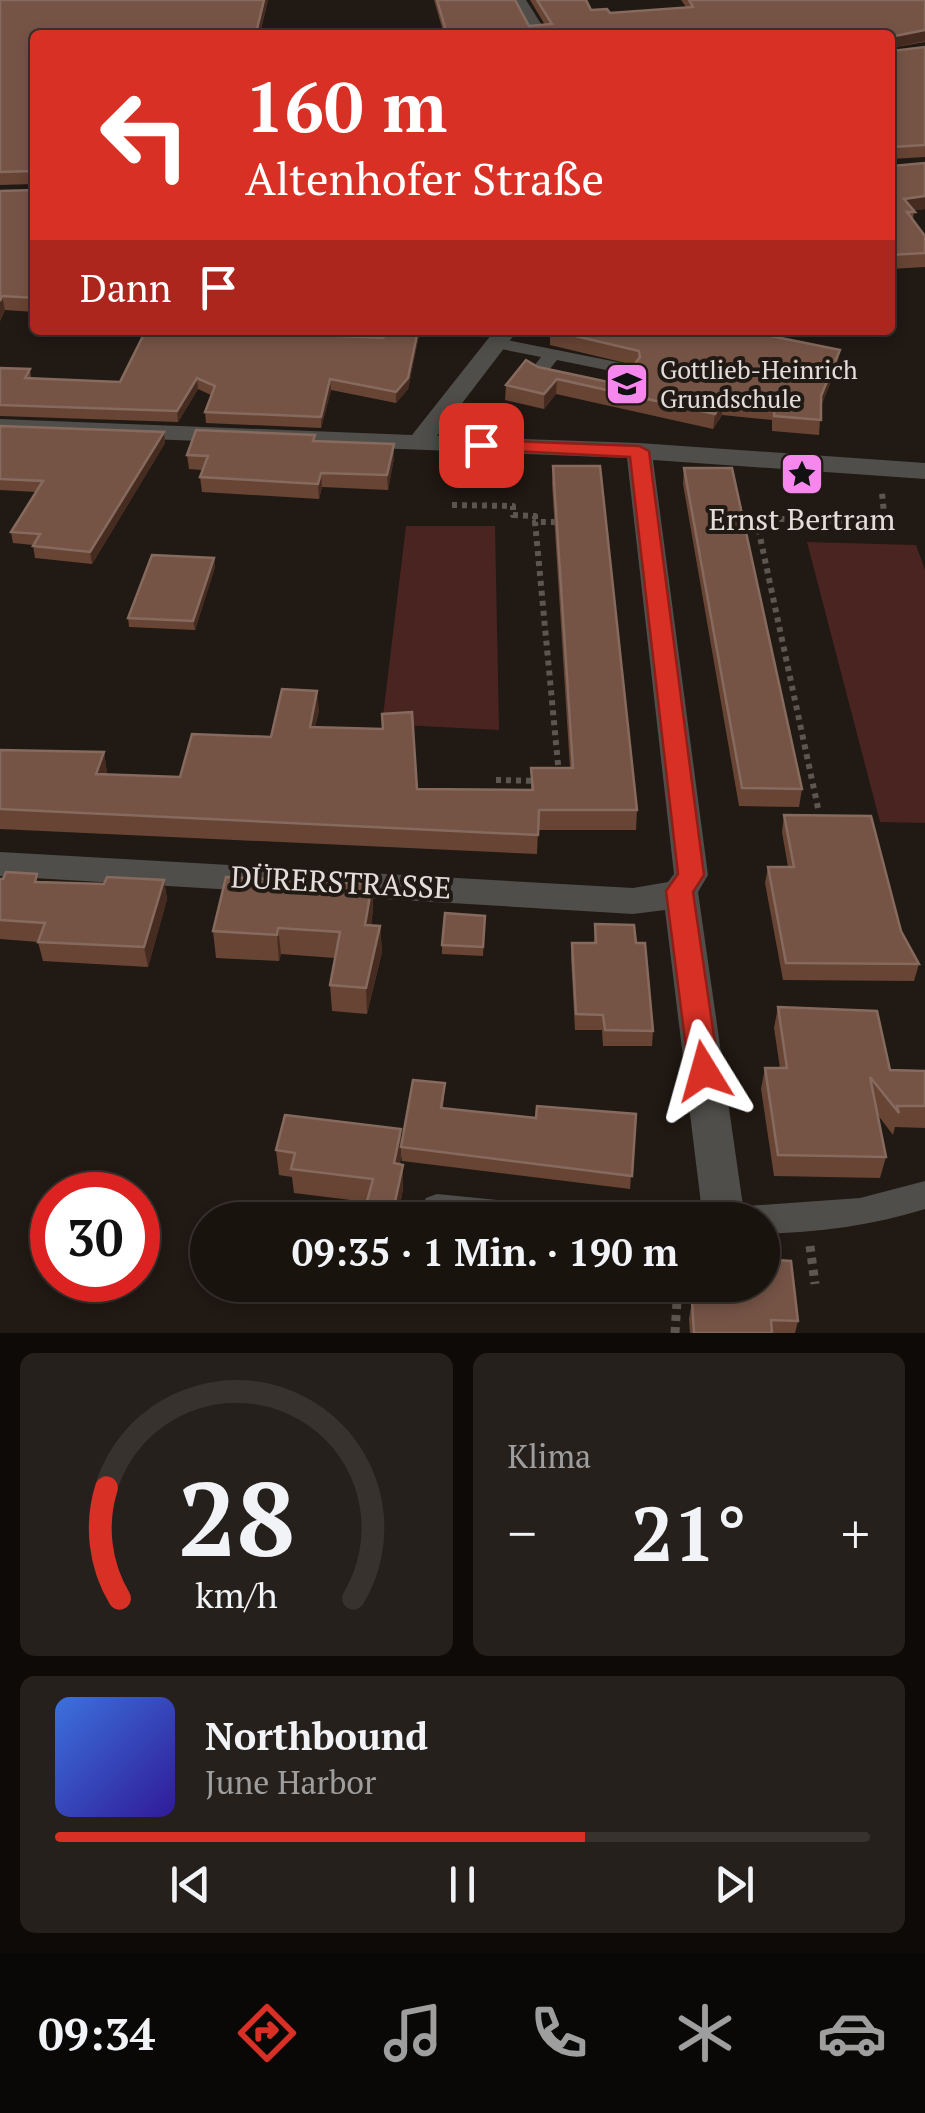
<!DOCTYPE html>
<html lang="de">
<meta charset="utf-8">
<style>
:root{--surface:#19130e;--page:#26201c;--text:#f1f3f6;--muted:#9f9e9e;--line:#37322e;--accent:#d93025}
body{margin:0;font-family:"PT Serif",serif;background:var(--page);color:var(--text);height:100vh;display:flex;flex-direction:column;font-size:38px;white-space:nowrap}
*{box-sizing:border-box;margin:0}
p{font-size:32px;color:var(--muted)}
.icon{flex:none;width:55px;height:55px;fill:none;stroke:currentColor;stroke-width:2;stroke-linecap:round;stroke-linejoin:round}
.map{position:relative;height:1333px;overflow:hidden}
.details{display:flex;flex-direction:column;gap:20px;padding:20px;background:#0e0a08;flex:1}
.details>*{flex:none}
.top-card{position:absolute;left:30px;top:30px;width:865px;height:305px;border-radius:10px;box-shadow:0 5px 15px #0003,0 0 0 2px var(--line);background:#d93025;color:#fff;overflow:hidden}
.speed{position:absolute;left:30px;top:1172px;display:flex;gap:20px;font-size:50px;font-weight:700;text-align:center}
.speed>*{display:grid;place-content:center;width:130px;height:130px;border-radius:50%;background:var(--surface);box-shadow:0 5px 15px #0003,0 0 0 2px var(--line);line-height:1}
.speed .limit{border:15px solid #d22;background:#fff;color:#111}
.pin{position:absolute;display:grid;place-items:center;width:85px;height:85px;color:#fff;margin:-42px;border-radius:20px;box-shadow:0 5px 15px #0006}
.me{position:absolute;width:110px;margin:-55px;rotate:352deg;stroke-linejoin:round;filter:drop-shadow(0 0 8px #0008)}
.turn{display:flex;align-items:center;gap:35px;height:210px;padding:0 50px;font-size:45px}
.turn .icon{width:130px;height:130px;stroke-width:2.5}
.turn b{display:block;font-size:70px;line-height:85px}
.then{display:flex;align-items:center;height:95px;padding:0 50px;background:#0003;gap:20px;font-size:38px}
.big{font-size:75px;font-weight:700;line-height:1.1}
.details .widget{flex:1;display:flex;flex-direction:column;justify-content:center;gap:15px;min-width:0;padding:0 35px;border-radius:15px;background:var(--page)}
.details .dial{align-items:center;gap:0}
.dial svg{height:260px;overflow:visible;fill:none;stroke:var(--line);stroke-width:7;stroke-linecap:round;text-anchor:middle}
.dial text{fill:var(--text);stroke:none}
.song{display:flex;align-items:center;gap:30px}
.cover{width:120px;height:120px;border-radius:15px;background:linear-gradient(135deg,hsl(220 70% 55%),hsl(250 70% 35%))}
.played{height:10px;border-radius:5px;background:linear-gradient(90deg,var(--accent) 65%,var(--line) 65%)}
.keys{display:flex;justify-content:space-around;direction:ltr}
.heat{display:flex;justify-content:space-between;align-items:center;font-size:55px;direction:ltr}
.details .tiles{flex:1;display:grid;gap:20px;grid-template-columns:1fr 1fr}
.widget:last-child{grid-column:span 2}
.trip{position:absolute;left:190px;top:1202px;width:590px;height:100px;border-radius:50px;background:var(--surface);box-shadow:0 5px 15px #0003,0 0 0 2px var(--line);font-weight:700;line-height:100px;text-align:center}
.tab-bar{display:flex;height:160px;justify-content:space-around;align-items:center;background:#0a0806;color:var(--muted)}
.tab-bar .icon{width:70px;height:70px}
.tab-bar .on{color:var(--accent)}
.tab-bar b{font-size:45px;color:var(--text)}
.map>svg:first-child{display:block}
</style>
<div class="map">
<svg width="925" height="1333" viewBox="0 0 925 1333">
<rect width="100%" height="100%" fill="#211913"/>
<g fill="#4a2421">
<polygon points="406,526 495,526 499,730 382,724"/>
<polygon points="807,542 916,545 925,570 925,823 880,822"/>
</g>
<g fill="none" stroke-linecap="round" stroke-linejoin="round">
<g stroke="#5d5650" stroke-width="6" stroke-dasharray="5 5" stroke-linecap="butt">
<polyline points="452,505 513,506 513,515 535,516 535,522"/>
<polyline points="559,775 535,522 563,522"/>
<polyline points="496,780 538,781"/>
<polyline points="818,808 756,518 885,523 882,493"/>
</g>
<g stroke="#5d5650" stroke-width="9" stroke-dasharray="6 6" stroke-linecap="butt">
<polyline points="810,1246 815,1284"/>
<polyline points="675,1333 678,1285"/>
</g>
<g fill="#504e4a" fill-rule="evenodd">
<polygon points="497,338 627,364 636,369 619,393 593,390 584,385 593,380 608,383 616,372 557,360 549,370 568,374 568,382 538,378 529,373 541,357 491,347 488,343"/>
<path d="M 925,1181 L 925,1209 C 872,1226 818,1232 762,1234 L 762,1220 L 732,1220 L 737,1210 L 748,1206 L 860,1198 Z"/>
<polygon points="437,1194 549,1205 649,1206 660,1210 665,1220 432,1220 426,1218 421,1208 426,1198"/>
</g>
<g fill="#504e4a" fill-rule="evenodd">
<polygon points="510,0 526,0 548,35 532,35"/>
<polygon points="495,330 518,330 437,436 639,443 925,463 925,479 653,460 708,875 698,892 745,1220 703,1220 665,910 633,914 0,876 0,852 633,888 668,882 674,874 627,458 0,433 0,419 412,435"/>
</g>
</g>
<g fill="#674434">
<polygon points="0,0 268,0 260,33 323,35 35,35 35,184 0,185"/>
<polygon points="434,0 515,0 529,26 545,25 530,0 586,0 591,10 610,13 686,7 681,0 925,0 925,42 891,48 892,51 925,47 925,157 891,159 892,166 925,163 925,209 914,210 913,220 925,236 925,267 890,269 890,35 443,31"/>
<polygon points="35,190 35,312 5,310 0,321 0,191"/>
<polygon points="390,330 420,330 408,389 396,403 331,390 321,428 206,423 205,412 211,395 198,389 178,422 0,416 0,368 30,369 31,378 120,382 383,338"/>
<polygon points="550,330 775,337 838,364 821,406 819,435 772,431 772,420 722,415 713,429 556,394 544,409 505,400 506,385 538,367 613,383 623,380 634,365 550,345"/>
<polygon points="0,426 164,432 165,443 92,564 35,558 33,545 13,543 11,532 36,492 0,490"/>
<polygon points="315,435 315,441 394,458 388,490 322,487 319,499 202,492 200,477 202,470 189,469 187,455"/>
<polygon points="553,466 637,810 636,830 538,830 537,854 0,829 0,750 104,752 107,774 180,777 271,737 319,710 315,727 417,789 531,790 531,768 570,768 552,484"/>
<polygon points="684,468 802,789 799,807 739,806 683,484"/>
<polygon points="214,558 215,567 195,630 129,627 128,618"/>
<polygon points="784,815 901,931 919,964 914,981 783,980 765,883 768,867 788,867 782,832"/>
<polygon points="0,879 104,884 164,880 167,899 148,967 43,961 38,942 0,939"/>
<polygon points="372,884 373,910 371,925 380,926 382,952 367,1014 332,1011 330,985 335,958 281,954 279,961 216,958 213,931"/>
<polygon points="485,916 483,956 442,954 442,945"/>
<polygon points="595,924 636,943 653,1031 652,1046 603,1046 602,1030 575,1030 571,958 572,943 594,943"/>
<polygon points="778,1007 890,1070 925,1071 925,1128 895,1127 893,1135 877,1114 886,1157 880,1178 774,1176 761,1089 765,1068 780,1068 774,1028"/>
<polygon points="445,1083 443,1108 536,1118 636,1114 630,1189 402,1161 401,1155 400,1164 403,1165 403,1189 397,1220 362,1220 367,1202 294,1193 292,1177 279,1175 276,1150 401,1129 401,1145"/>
<polygon points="716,1285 762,1285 798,1321 795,1333 690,1333 689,1319 692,1301 717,1303"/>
</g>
<g fill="#462c20">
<polygon points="264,0 268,0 259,35 256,35"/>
<polygon points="925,30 925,41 890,48 890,37"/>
<polygon points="925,196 925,209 902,212 904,199"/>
<polygon points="2,296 5,310 0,321 0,301"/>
<polygon points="418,330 420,330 408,389 396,403 396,392"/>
<polygon points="840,350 838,364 819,411 821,396"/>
<polygon points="197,378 198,389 178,422 177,411"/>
<polygon points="330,379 331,390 321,428 321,417"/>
<polygon points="557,379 556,394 544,409 544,394"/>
<polygon points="723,400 722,415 713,429 715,414"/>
<polygon points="164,432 165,443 92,564 90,552"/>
<polygon points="394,444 394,458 388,490 387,475"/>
<polygon points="321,473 322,487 319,499 318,484"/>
<polygon points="214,558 215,567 195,630 193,621"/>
<polygon points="317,691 319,710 311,747 310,727"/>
<polygon points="104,752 107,772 100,793 96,774"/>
<polygon points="164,880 167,899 148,967 144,947"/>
<polygon points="372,884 373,910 366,951 365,925"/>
<polygon points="380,926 382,952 367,1014 366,988"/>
<polygon points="278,928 281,954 279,961 277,935"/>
<polygon points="401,1129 401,1155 395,1187 394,1163"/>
<polygon points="403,1165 403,1189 397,1220 391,1220"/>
</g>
<g fill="#755446" stroke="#866a5d" stroke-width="2.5">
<polygon points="0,0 264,0 256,33 323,31 323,35 221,35 221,32 105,32 104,35 35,35 35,173 33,171 0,172"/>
<polygon points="437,0 515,0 529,26 552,24 537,0 586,0 591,10 607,9 610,13 693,7 689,0 925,0 925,30 890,37 890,35 331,35 446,31"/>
<polygon points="890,44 892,51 925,47 925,145 892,147 890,149"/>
<polygon points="890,157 892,166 925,163 925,196 904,199 915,212 907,212 925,236 925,253 890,255"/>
<polygon points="35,190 35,298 2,296 0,301 0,191"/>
<polygon points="146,330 212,330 383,338 390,330 418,330 408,378 396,392 330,379 321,417 205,412 215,386 197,378 177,411 0,405 0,368 30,369 25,378 120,382"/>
<polygon points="550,330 773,330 771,336 840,350 821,396 821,420 774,416 774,405 723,400 715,414 557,379 544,394 506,385 526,360 538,367 613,383 623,380 640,357 639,351"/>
<polygon points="0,426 164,432 90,552 33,546 40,534 11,532 43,481 0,479"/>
<polygon points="196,430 315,435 313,441 394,444 387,475 321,473 318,484 200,477 208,456 187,455"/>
<polygon points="553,466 600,466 637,810 539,810 538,835 0,809 0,750 104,752 96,774 180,777 192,734 271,737 282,689 317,691 310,727 383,729 382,714 412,712 417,789 533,790 531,768 573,768"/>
<polygon points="684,468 732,468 802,789 742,788"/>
<polygon points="152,555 214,558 193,621 128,618"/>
<polygon points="784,815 871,816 901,931 919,964 786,963 768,867 794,867"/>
<polygon points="6,872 37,874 35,882 104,884 107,877 164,880 144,947 38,942 45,923 0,920 0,879 3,879"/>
<polygon points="226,877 372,884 365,925 380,926 366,988 330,985 340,932 278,928 277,935 213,931"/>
<polygon points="445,913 485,916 483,947 442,945"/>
<polygon points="595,924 634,925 636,943 645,943 653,1031 605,1030 603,1015 576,1014 572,943 596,943"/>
<polygon points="778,1007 877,1011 890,1070 925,1071 925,1106 897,1106 899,1113 870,1077 886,1157 778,1155 765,1068 787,1068"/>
<polygon points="413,1080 445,1083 441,1108 536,1118 537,1106 636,1114 632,1176 401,1147"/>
<polygon points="285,1115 401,1129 394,1163 403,1165 391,1220 362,1220 373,1179 291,1169 295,1153 276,1150"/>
<polygon points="762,1259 791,1261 798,1321 771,1320 772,1333 694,1333 692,1301 722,1303 720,1285 762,1285"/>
</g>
<polygon fill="#d93025" stroke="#8d1f18" stroke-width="2.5" points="481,440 639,446 649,451 704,875 693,892 719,1071 714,1079 704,1083 693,1079 689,1071 666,891 678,874 630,457 474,449 471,445"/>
<defs>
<g id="school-square" transform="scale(2.25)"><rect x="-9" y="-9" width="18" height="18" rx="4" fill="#f688ed" stroke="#211913"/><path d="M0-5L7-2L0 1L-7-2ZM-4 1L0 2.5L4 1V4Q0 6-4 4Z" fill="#111"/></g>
<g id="sight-square" transform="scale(2.25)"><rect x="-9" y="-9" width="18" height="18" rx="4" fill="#f688ed" stroke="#211913"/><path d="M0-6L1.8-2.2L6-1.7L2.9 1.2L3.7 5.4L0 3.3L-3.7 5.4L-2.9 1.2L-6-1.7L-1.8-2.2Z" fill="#111"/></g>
</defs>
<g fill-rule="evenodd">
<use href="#school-square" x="627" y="384"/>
<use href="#sight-square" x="802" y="474"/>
</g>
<g text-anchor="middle" stroke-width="8" stroke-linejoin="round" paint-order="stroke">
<g font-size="25" fill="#e3deda" stroke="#211913" text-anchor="start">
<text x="660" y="379">Gottlieb-Heinrich<tspan x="660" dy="29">Grundschule</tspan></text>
</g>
<g font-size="30" fill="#e3deda" stroke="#211913">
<text x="802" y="530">Ernst Bertram</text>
</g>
<g font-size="30" fill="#e3deda" stroke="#211913">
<text transform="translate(341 883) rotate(3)" y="10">DÜRERSTRASSE</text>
</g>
</g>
</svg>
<div class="speed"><div class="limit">30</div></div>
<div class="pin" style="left:481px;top:445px;background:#d93025"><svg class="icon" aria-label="arrive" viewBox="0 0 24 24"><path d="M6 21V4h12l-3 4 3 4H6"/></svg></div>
<svg class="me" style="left:704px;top:1071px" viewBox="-20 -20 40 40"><path d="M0-17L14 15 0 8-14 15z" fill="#d93025" stroke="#fff" stroke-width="4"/></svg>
<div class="trip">09:35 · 1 Min. · 190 m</div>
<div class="top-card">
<div class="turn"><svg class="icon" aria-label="left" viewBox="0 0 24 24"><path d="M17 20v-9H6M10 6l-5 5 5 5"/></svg><div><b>160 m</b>Altenhofer Straße</div></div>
<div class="then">Dann<svg class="icon" aria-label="arrive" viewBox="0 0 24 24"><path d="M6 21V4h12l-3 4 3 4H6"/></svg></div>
</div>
</div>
<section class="details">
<div class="tiles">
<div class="widget dial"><svg viewBox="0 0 100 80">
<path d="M14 69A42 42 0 1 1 86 69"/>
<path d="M14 69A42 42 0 0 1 10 35" stroke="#d93025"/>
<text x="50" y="56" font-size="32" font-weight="700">28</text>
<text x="50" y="72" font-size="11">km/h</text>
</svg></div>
<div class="widget"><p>Klima</p>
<div class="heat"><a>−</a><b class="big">21°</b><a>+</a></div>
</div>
<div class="widget">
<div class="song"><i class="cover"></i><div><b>Northbound</b><p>June Harbor</p></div></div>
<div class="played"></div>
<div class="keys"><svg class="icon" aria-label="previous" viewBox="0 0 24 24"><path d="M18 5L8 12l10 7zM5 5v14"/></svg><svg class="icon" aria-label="pause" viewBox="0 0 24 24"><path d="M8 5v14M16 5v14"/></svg><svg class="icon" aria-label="next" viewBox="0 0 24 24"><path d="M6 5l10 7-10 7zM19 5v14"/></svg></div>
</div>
</div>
</section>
<nav class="tab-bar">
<b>09:34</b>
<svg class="icon on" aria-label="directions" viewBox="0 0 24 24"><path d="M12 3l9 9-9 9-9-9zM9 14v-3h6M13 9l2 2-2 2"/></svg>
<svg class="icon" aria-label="music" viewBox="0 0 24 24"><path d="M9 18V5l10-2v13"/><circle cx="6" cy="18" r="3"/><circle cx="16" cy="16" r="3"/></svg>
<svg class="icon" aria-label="phone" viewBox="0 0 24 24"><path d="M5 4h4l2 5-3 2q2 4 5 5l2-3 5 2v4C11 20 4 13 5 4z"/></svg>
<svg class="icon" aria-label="climate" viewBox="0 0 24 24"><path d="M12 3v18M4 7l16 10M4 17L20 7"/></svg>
<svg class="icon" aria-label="car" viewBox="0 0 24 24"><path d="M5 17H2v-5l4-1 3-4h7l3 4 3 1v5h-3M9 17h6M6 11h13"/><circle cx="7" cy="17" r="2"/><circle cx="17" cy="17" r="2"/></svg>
</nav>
